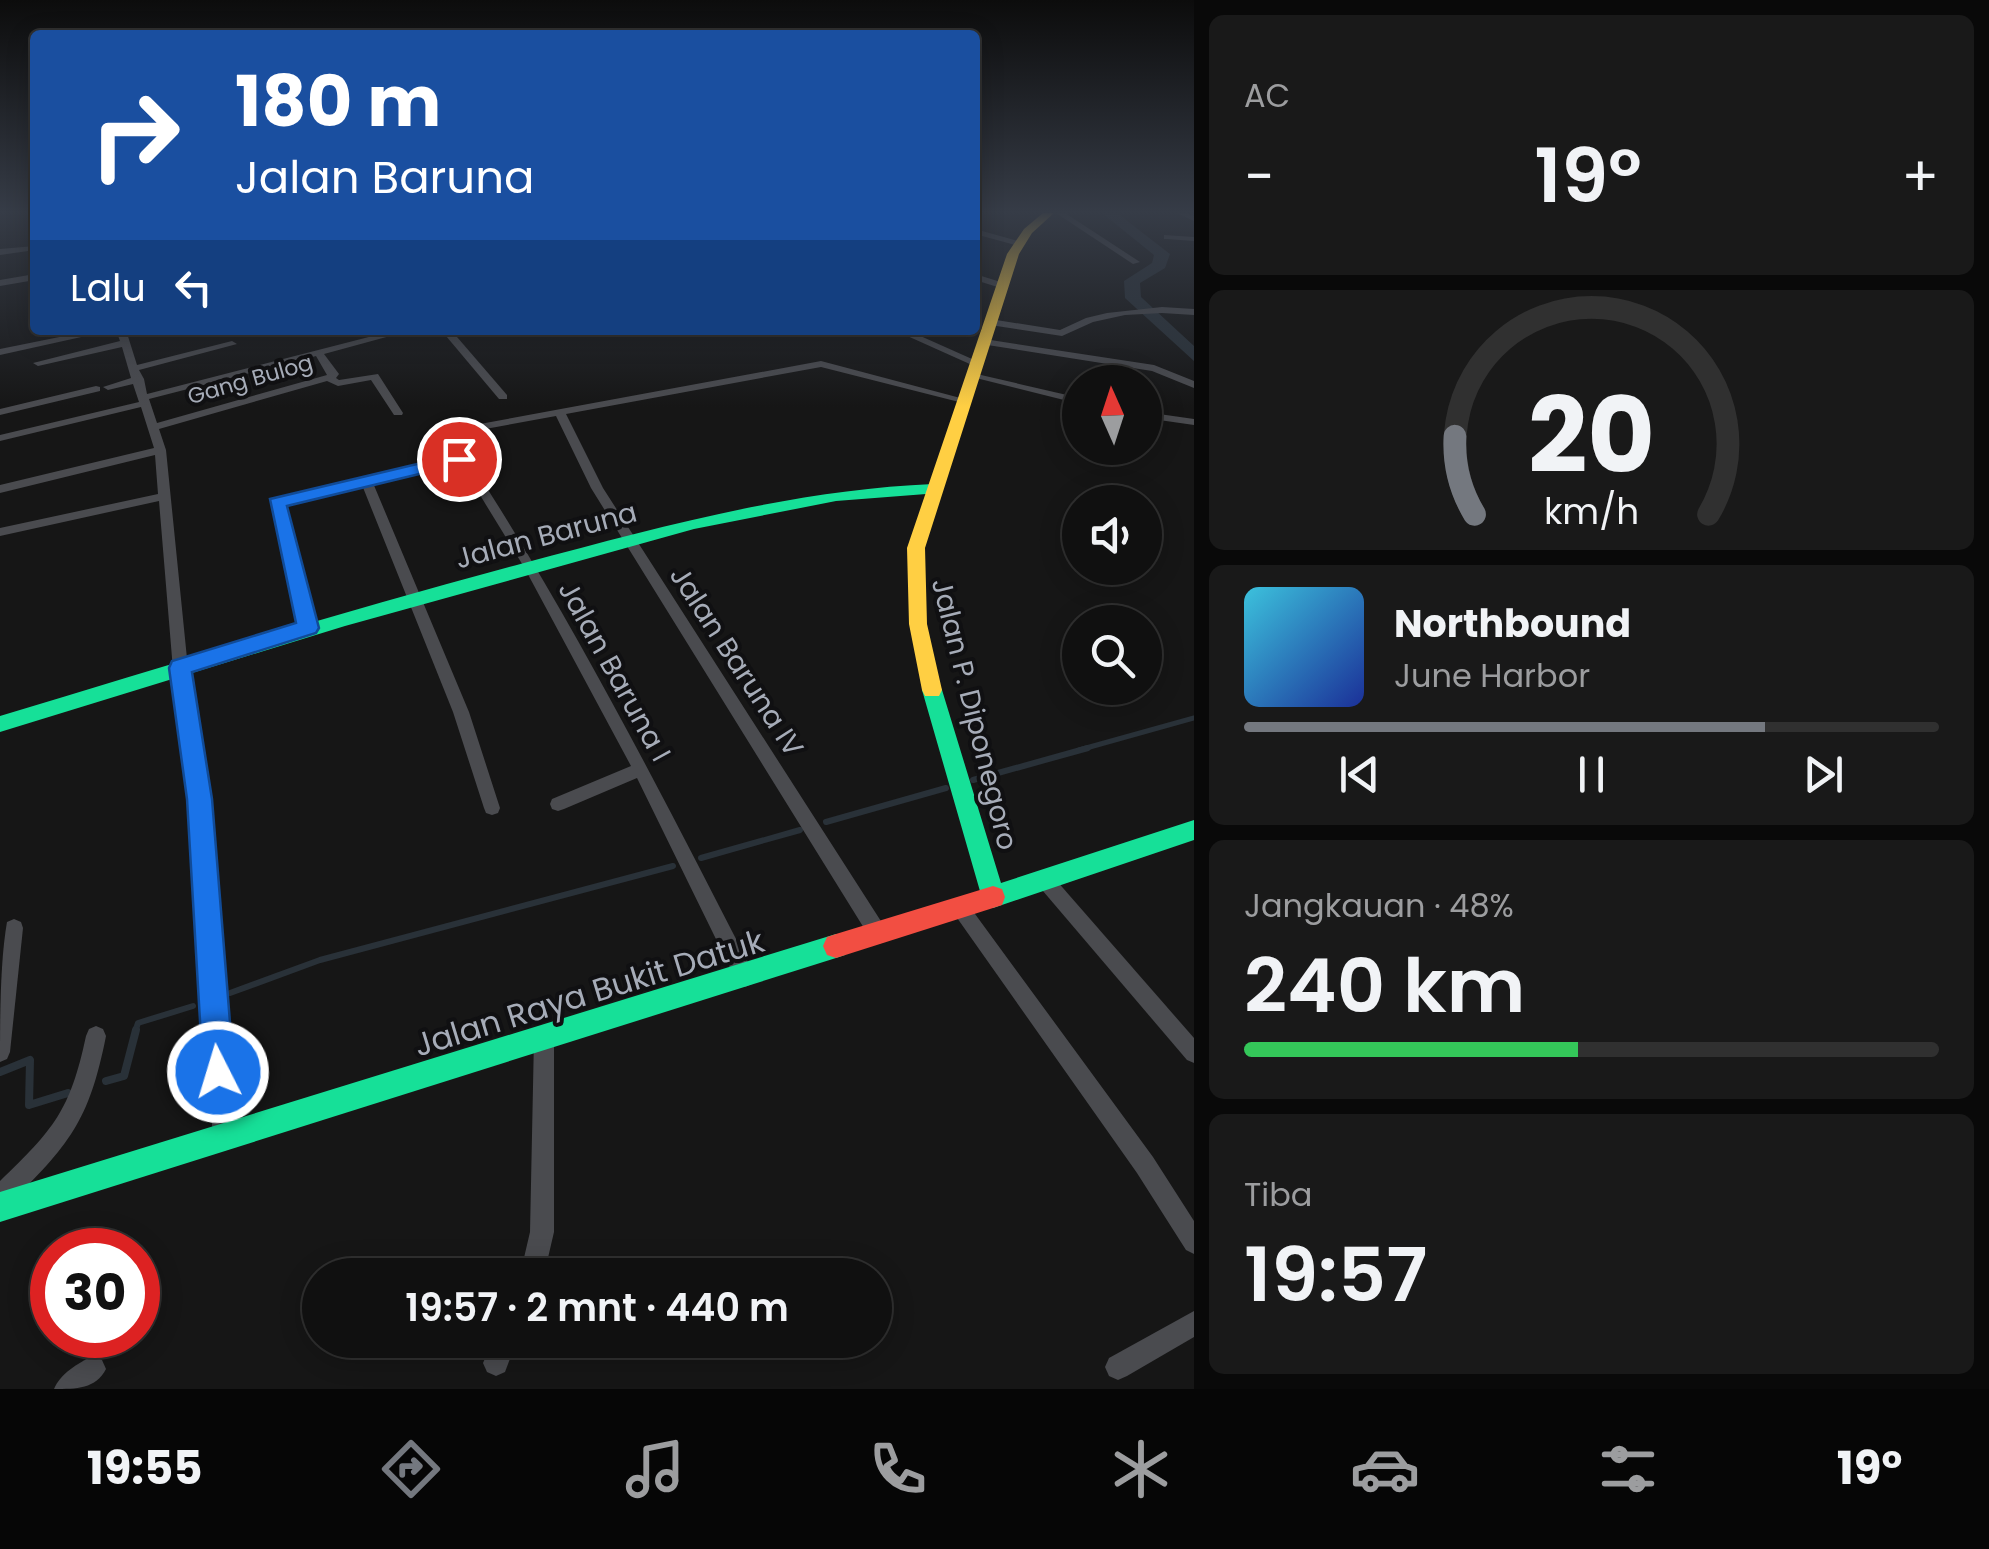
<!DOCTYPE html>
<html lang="id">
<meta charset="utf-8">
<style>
:root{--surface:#101010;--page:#191919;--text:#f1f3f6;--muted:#9c9d9f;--line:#303030;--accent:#74787f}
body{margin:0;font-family:Poppins,sans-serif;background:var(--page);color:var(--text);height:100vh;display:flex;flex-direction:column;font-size:38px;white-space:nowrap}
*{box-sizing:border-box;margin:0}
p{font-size:32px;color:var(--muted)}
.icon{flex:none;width:55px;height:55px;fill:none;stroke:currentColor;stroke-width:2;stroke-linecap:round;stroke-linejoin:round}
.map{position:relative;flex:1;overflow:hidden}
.details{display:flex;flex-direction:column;gap:15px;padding:15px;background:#090909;width:795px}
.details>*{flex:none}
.banner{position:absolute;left:30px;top:30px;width:950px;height:305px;border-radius:10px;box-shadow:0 5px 25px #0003,0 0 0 2px var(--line);background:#1a4fa0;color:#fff;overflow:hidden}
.needle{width:65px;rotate:357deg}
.fabs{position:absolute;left:1062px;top:365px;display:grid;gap:20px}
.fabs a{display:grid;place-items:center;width:100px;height:100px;border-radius:50%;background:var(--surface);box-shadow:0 5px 25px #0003,0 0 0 2px var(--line);font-size:50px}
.speed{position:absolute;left:30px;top:1228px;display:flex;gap:20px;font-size:50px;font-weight:700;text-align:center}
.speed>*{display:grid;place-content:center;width:130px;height:130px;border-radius:50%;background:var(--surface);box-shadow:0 5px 25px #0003,0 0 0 2px var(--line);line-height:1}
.speed .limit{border:15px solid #d22;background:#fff;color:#111}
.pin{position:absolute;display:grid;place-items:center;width:85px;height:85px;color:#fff;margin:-42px;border:5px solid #fff;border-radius:50%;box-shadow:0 2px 10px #0007}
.me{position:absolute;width:110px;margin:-55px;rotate:355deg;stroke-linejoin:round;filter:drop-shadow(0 0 8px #0008)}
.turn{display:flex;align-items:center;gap:35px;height:210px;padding:0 40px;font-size:45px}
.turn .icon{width:130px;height:130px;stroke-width:2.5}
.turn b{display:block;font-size:70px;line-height:85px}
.then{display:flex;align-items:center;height:95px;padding:0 40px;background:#0003;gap:20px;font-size:38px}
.big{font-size:75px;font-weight:600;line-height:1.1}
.details .card{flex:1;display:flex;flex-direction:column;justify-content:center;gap:15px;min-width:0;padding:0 35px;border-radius:15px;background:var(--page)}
.details .dial{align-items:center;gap:0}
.dial svg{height:260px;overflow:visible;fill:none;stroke:var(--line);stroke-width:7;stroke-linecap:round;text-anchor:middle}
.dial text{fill:var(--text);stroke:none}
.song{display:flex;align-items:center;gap:30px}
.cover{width:120px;height:120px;border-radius:15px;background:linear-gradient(135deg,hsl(190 70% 55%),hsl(230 70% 35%))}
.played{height:10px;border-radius:5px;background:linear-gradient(90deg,var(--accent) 75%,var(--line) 75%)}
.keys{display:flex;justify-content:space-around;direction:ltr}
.heat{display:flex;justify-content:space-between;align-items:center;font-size:55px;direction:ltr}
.charge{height:15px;border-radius:8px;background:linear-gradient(90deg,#34c759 48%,var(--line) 0)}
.trip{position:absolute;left:302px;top:1258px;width:590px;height:100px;border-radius:50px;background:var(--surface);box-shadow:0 5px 25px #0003,0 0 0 2px var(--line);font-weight:600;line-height:100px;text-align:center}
.tabs{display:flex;height:160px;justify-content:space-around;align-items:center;background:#060606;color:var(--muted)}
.tabs .icon{width:70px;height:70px}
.tabs .current{color:var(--accent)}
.tabs b{font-size:45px;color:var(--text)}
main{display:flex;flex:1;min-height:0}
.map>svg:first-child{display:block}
</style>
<main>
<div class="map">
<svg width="1194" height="1389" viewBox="0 0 1194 1389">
<rect width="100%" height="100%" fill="#161616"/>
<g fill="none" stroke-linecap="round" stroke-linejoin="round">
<polyline stroke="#293138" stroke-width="5" points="1079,750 1194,718"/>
<g stroke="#293138" stroke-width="6">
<polyline points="973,780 1088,748"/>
<polyline points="826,822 946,788"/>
<polyline points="701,858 800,830"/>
<polyline points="230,993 320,960 673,866"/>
<polyline points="135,1032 138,1023 193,1006"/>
</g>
<g stroke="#293138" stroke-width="8">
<polyline points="0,1072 30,1060 29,1105 68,1093"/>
<polyline points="106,1081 124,1076 136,1030"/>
</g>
<polygon fill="#293138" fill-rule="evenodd" points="1102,213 1117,213 1170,254 1165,268 1140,283 1141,297 1194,346 1194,361 1125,298 1124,281 1152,263 1154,255"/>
<g fill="#4a4b4f" fill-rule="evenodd">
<polygon points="1056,213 1065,213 1140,262 1133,264"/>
<polygon points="1177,213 1186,213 1194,216 1194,221"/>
<polygon points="975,229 1022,242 1023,244 1019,246 975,234"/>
<polygon points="1164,235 1194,237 1194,241 1167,239 1164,239"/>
<polygon points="35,246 35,250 0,255 0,249"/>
<polygon points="35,274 35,280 0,286 0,280"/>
<polygon points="975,274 1007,284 1008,286 1004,289 975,280"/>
<polygon points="1162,307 1194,309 1194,315 1162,313 1125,315 1093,322 1062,336 990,325 985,322 990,319 1060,330 1086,318 1107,313"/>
<polygon points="94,330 113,330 0,355 0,349"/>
<path d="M 116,330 L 126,330 L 137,365 L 232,341 L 237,344 L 139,370 L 144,379 L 147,394 L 396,330 L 412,330 L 324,354 L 339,374 L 336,378 L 339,380 L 378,374 L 403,413 L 402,415 L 394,415 L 371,380 L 338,386 L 327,381 L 159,429 L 166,450 L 193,718 L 207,799 L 235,1140 L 232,1148 L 224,1151 L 216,1148 L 213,1140 L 191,799 L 177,718 L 159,501 L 0,536 L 0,528 L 158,494 L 155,455 L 0,493 L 0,485 L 154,448 L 141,407 L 0,441 L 0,435 L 139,402 L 133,384 L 108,390 L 103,387 L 131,378 L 122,347 L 38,366 L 33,363 L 120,341 ZM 316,356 L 327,375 L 157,423 L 149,399 Z"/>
<polygon points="441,330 451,330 507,395 507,399 499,399"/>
<polygon points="894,330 907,330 981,363 972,365"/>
<polygon points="984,339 1154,365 1194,381 1194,388 1152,371 981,344 979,342"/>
<polygon points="821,361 968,400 963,403 821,367 566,414 603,488 886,929 888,935 886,941 879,944 872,941 591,488 556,416 458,434 452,431 458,428"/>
<polygon points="968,372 1080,398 1080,404 968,376"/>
<polygon points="96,386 100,387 100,391 0,415 0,409"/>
<polygon points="1145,412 1194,419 1194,425 1145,418"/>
<path d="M 453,456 L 469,460 C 575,623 663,797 752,970 L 755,977 L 752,984 L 745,987 L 738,984 L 637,778 L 564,809 L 558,811 L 552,809 L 550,804 L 552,799 L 631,766 L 524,567 L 461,464 L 453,462 L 373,483 L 469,712 L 500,808 L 498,813 L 492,815 L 486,813 L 484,808 L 453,712 L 362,485 L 284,505 L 315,628 L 313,632 L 303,632 L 271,503 L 273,500 Z"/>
<polygon points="1043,870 1049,872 1194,1038 1194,1063 1187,1060 1037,884 1034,878 1037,872"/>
<polygon points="961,900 967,903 1153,1157 1194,1221 1194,1254 1186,1250 1137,1173 955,915 952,909 955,903"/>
<path d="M 14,919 L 21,922 L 23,928 L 10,1052 L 7,1059 L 0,1062 C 0,1020 0,961 7,922 Z"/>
<path d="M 96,1026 L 103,1029 L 106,1036 C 89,1122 69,1145 8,1205 L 0,1208 L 0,1181 C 54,1129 70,1111 86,1036 L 89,1029 Z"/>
<polygon points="544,1028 551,1031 554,1038 554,1232 544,1275 520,1275 530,1232 534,1038 537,1031"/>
<polygon points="1194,1311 1194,1337 1127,1376 1118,1380 1109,1376 1105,1367 1109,1358"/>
<polygon points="493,1340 517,1340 505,1372 496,1376 487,1372 483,1363"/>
<path d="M 93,1356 L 102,1360 L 106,1369 C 96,1389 76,1389 54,1389 C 60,1374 78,1363 93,1356 Z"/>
</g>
<g fill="#16e098" fill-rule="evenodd">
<path d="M 933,484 L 939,485 L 939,493 L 836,501 L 694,529 L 345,626 L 0,732 L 0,716 C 174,663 349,610 524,563 C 660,527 792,490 933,484 Z"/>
<polygon points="932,682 939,684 942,690 1001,883 1194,820 1194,840 993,908 984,905 922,690 925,684"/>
<polygon points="836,934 845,937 849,946 845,955 836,958 0,1222 0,1192"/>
</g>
<polygon fill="#ffcf43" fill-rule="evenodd" points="1043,213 1054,213 1032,233 1019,254 925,548 927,624 942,690 939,696 925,696 922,690 909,624 907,548 1007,254 1024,229"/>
<polygon fill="#f24e42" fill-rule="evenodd" points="993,886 1002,889 1005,897 1002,905 993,908 836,958 827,955 823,946 827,937 836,934"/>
</g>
<linearGradient id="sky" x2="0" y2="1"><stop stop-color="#0c0c0c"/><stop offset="0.52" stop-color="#363c47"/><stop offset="1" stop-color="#363c47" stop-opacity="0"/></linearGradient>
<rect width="1194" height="407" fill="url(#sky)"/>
<polygon fill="#1a73e8" stroke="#114b97" stroke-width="2.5" points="459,454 467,459 465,463 287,506 319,628 316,633 192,672 212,799 234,1072 229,1084 218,1088 207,1084 203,1072 187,799 169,668 172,661 296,623 270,499"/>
<g text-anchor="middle" stroke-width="8" stroke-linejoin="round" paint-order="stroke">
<g font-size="22" fill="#a6acb8" stroke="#101012">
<text transform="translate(250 379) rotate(-16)" y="8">Gang Bulog</text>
</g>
<g font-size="28" fill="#a6acb8" stroke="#101012">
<text transform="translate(546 535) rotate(-15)" y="10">Jalan Baruna</text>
<text transform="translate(737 661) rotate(57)" y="10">Jalan Baruna IV</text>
<text transform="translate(615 671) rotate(61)" y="10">Jalan Baruna I</text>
<text transform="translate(975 714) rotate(76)" y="10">Jalan P. Diponegoro</text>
</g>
<g font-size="32" fill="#a6acb8" stroke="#101012">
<text transform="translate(589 993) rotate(-17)" y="11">Jalan Raya Bukit Datuk</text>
</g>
</g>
</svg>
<div class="fabs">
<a><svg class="needle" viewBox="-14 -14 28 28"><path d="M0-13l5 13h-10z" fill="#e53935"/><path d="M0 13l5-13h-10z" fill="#9c9d9f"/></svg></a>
<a><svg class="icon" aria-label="sound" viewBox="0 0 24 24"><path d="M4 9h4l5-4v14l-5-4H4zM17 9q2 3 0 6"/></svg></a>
<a><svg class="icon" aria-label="search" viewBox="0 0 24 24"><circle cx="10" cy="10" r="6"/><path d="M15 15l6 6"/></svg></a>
</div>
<div class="speed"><div class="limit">30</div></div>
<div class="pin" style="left:459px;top:459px;background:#d93025"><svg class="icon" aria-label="arrive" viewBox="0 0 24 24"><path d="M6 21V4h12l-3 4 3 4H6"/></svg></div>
<svg class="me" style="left:218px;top:1072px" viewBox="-20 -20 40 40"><circle r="17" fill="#1a73e8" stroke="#fff" stroke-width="3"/><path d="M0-11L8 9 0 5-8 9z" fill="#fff"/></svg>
<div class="trip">19:57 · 2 mnt · 440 m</div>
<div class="banner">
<div class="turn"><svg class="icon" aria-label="right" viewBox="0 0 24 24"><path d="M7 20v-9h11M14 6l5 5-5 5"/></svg><div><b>180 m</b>Jalan Baruna</div></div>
<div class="then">Lalu<svg class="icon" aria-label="left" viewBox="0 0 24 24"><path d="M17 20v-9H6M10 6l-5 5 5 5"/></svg></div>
</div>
</div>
<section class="details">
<div class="card"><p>AC</p>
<div class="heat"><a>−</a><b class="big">19°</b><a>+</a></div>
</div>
<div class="card dial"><svg viewBox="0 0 100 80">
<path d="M14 69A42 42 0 1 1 86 69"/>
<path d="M14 69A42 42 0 0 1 8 45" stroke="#74787f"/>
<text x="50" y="56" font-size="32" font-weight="700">20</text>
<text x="50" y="72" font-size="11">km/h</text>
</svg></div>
<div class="card">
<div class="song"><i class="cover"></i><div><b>Northbound</b><p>June Harbor</p></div></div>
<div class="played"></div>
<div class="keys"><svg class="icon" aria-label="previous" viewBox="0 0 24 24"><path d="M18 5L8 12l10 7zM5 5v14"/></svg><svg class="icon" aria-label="pause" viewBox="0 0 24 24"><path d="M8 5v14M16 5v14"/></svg><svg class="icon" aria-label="next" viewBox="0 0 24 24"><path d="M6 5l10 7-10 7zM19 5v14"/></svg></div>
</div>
<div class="card"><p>Jangkauan · 48%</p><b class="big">240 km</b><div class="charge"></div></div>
<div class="card"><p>Tiba</p><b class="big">19:57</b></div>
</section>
</main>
<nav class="tabs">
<b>19:55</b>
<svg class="icon current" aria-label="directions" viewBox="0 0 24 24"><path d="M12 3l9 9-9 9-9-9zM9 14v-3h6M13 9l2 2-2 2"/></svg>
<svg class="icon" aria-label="music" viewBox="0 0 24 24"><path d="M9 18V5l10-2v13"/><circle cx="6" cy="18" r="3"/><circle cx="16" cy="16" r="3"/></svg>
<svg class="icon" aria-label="phone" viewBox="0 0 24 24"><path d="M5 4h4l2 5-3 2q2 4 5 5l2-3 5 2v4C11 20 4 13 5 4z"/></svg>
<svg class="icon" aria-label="climate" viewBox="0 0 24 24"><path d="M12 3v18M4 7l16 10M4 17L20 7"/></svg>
<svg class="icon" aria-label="car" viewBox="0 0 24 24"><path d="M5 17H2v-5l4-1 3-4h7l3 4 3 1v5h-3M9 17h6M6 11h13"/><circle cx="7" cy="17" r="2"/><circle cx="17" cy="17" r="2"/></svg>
<svg class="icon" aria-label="filters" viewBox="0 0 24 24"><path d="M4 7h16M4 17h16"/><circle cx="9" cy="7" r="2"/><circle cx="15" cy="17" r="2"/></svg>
<b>19°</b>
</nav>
